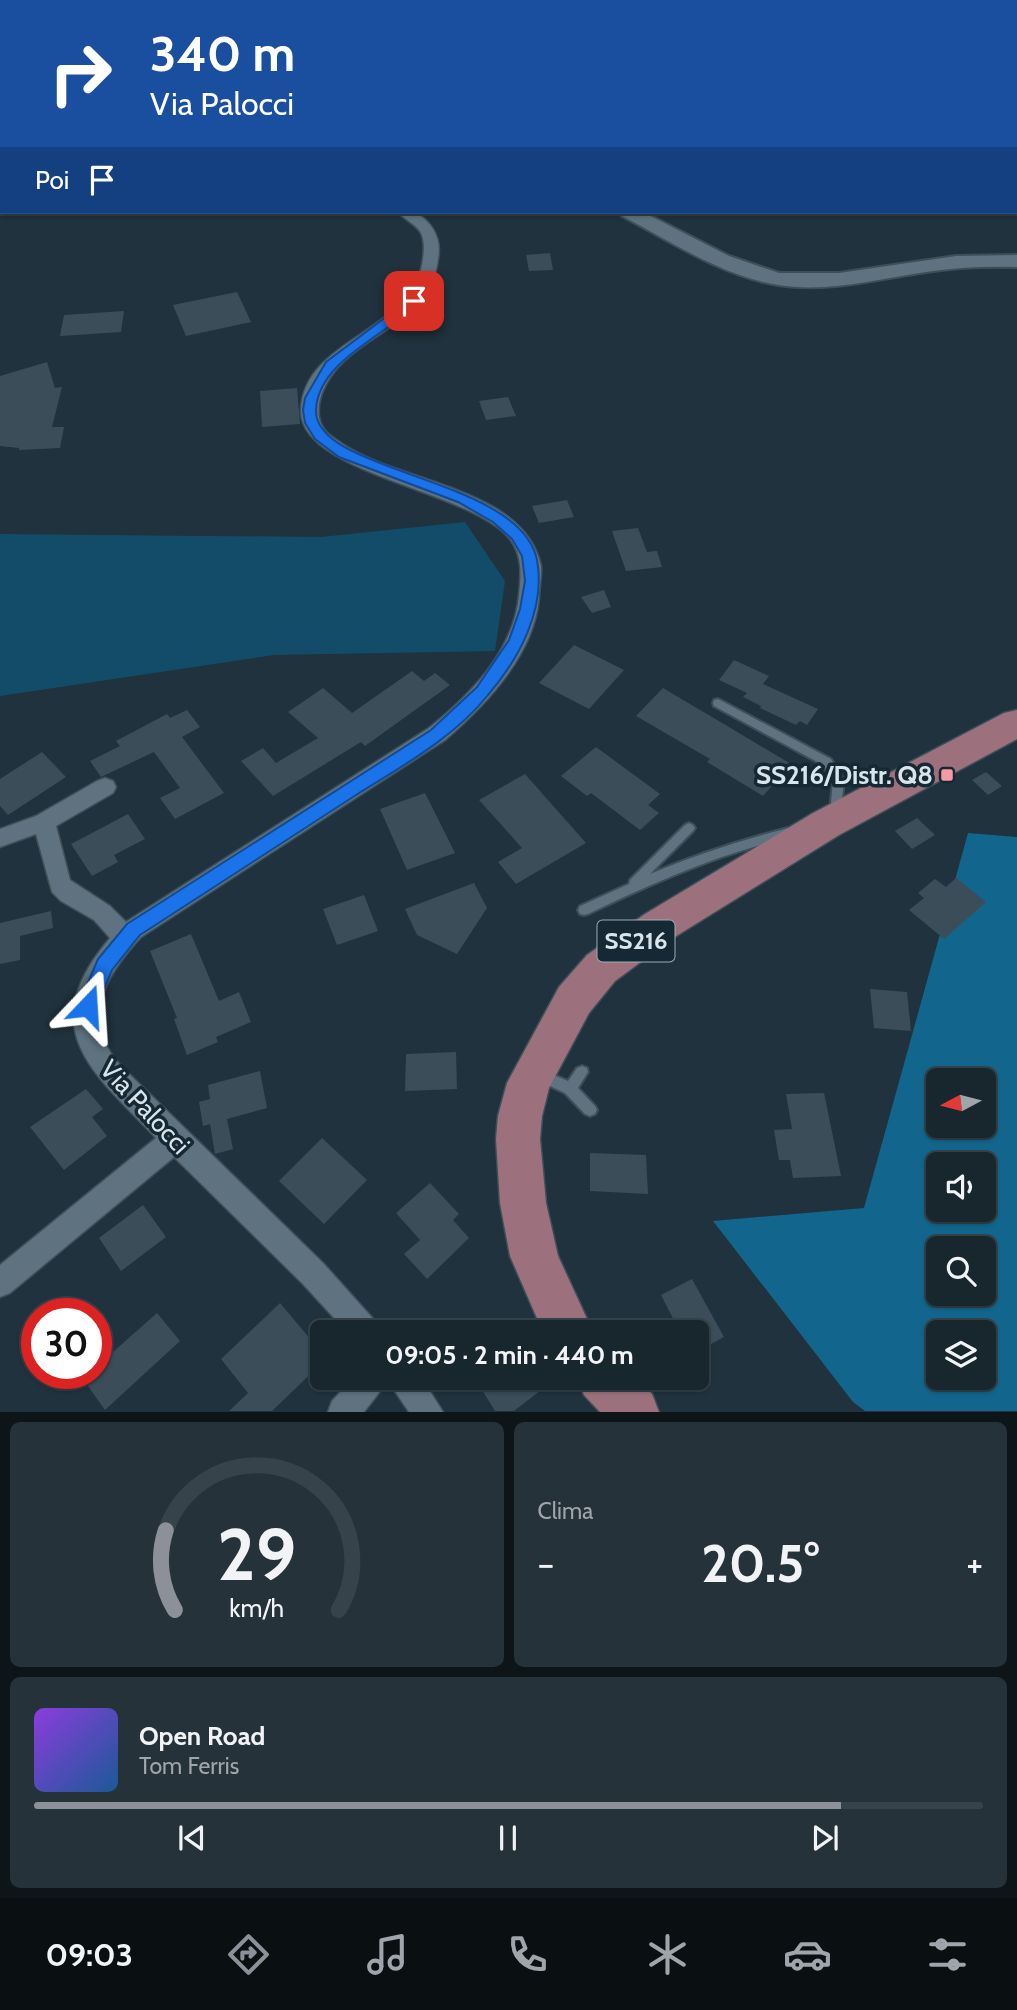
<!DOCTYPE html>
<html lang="it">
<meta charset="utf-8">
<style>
:root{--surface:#18262e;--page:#25323a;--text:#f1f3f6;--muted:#9fa5aa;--line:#36434a;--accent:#8c9099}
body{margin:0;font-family:Cabin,sans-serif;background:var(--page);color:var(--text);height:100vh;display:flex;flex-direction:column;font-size:26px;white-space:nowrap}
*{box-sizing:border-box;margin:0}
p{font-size:23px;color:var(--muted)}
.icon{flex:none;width:38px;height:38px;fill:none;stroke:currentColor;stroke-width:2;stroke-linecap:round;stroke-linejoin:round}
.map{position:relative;height:1412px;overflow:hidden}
.sheet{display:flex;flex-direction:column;gap:10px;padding:10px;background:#0d1519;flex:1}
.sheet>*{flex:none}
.hud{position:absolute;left:0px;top:0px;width:1018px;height:214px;box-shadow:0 2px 5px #0004,0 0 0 2px var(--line);background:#1a4fa0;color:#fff;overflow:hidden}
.needle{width:46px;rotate:263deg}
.buttons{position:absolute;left:926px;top:1068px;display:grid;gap:14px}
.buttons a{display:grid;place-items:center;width:70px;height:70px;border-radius:10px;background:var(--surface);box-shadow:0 2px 5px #0004,0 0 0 2px var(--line);font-size:35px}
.speed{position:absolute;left:21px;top:1298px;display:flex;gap:14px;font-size:35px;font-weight:700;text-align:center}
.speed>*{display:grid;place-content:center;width:91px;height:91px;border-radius:50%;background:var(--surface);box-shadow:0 2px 5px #0004,0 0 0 2px var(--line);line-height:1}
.speed .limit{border:10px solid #d22;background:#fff;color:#111}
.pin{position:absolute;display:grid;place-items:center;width:60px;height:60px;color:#fff;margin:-30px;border-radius:14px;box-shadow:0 4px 10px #0006}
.me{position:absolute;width:77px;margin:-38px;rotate:20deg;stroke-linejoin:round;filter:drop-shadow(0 0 5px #0008)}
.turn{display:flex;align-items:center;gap:24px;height:147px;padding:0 35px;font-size:32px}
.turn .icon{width:91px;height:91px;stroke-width:2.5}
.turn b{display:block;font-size:49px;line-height:60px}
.then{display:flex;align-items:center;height:66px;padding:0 35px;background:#0003;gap:14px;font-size:26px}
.big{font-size:52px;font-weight:700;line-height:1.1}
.sheet .tile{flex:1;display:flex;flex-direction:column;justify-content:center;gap:10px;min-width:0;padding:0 24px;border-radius:10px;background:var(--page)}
.sheet .dial{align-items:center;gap:0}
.dial svg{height:182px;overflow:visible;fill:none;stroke:var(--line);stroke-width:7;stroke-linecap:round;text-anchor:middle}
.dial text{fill:var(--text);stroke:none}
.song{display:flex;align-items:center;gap:21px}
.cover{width:84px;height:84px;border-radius:10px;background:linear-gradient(135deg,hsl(270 70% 55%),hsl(210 70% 35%))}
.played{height:7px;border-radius:4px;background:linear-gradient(90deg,var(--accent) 85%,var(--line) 85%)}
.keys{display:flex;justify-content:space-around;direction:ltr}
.heat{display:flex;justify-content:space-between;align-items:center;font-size:38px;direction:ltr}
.sheet .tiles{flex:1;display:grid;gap:10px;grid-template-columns:1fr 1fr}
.tile:last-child{grid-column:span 2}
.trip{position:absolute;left:310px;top:1320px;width:399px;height:70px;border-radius:10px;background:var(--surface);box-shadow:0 2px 5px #0004,0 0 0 2px var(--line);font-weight:700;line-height:70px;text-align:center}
.tabs{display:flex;height:112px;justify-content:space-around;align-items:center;background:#0a0f12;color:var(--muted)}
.tabs .icon{width:49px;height:49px}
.tabs .selected{color:var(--accent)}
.tabs b{font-size:32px;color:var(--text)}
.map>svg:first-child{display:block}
</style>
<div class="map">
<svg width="1017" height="1412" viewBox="0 0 1017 1412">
<rect width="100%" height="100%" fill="#20323d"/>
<polygon fill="#134c69" points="465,522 505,581 495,651 274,655 0,696 0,534 321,537"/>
<path fill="#12658d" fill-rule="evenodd" d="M 968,833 L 1017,837 L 1017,1411 L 865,1411 L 853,1402 L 713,1221 L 864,1208 ZM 938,1080 L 984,1080 L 984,1125 L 938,1125 ZM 938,1164 L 984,1164 L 984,1209 L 938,1209 ZM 938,1248 L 984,1248 L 984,1293 L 938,1293 ZM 938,1332 L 984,1332 L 984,1377 L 938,1377 Z"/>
<g fill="#3a4d59">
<polygon points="550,253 553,270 529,271 526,255"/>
<polygon points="237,292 251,322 186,336 173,305"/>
<polygon points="124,311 121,332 60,336 64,315"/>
<polygon points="47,362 55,388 62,387 52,427 64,427 60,448 19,450 19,448 0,446 0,376"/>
<polygon points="297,388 300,424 262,427 260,391"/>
<polygon points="508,397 516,416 486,420 479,401"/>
<polygon points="567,500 574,517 539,523 532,506"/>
<polygon points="638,528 647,552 657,551 662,567 626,571 612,531"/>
<polygon points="604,590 611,607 592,613 581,597"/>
<polygon points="574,645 624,670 589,709 539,683"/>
<polygon points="734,660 769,676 763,684 818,709 807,725 800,721 796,725 760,708 761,706 743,697 747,693 719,680"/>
<polygon points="412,671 424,681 435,673 450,685 365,746 361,742 273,796 241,761 263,748 276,763 318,738 288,712 323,688 352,713"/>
<polygon points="663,688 734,730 791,764 763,796 707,762 710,759 636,716"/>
<polygon points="187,710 200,727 182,737 224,793 175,819 160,798 180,788 154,752 101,777 90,761 120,746 116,741 167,714 170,718"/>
<polygon points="596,747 660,794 648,805 659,813 640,830 591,793 587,796 561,776"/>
<polygon points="42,752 66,777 8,815 0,806 0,779"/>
<polygon points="986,772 1002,786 988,795 972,780"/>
<polygon points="525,774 586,843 516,884 498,862 522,848 479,800"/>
<polygon points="425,793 455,853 407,870 380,809"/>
<polygon points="128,814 145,839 114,855 118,862 92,876 71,844"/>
<polygon points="917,818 935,835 912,849 895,831"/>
<polygon points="956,878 986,902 944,939 909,910 924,898 918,893 935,879 946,887"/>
<polygon points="474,883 487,908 457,954 417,935 405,909"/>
<polygon points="364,895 378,931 337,945 323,909"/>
<polygon points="51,911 53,928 20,936 20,960 0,964 0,923"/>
<polygon points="191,934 219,1001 239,992 251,1022 216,1037 218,1042 187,1055 174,1019 177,1018 150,951"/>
<polygon points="870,989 907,992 911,1031 874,1028"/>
<polygon points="456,1052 457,1089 405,1091 406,1054"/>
<polygon points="260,1071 267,1108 227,1119 233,1149 215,1154 210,1124 203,1126 199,1102 210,1099 208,1085"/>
<polygon points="86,1089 103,1109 92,1117 107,1136 64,1170 30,1127"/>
<polygon points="824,1093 841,1176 793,1178 790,1160 779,1160 774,1130 792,1129 786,1094"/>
<polygon points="322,1138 367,1180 324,1224 279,1181"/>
<polygon points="590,1153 646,1155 648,1194 590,1191"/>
<polygon points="430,1183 459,1214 453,1220 469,1238 427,1279 404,1254 420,1240 396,1213"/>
<polygon points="143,1205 166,1237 121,1271 99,1238"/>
<polygon points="692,1279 724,1337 696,1352 696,1332 680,1332 661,1295"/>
<polygon points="280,1303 322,1353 322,1363 272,1411 229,1411 248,1393 221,1359"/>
<polygon points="157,1313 180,1341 105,1410 83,1379 89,1374 96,1374 96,1367"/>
<polygon points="474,1377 558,1377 514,1411 495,1411"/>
</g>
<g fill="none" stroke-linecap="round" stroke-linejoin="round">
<g stroke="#3e4f58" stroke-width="4">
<g id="service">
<polygon points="718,699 831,759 844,781 840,816 836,818 832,816 830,813 833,781 823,765 714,706 713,703 714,700"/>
<path d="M 689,823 L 693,825 L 695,828 L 693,831 L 650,874 C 695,855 741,840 788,828 L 792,830 L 794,833 L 792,836 L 788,838 C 718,854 653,883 588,914 L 584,915 L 580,914 L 578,910 L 580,906 L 629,884 L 630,880 L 685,825 Z"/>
<polygon points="582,1066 587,1068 588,1072 578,1088 595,1106 597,1110 595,1114 590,1116 585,1114 565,1093 537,1080 536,1076 537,1072 542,1070 568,1081 577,1068"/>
</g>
</g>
<g stroke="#3e4f58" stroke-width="3">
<g id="minor">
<polygon points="266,0 282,0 264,2"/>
<polygon points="313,0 325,0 311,2"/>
<polygon points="648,0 662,0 664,2 649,2"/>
<polygon points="720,0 730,0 731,2 719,2"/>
<polygon points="2,85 2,93 0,94 0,86"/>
<path d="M 398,212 C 414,211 424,215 433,229 C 439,239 440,248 438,259 C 431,321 368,330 334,372 C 324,385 315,404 320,421 C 323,432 332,437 341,443 C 397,483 524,486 541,566 C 542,575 539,588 539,598 C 534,655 486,705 445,740 L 141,937 C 105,976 79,1019 120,1065 L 323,1263 L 376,1322 L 381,1332 L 347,1332 L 302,1283 L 174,1157 L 10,1293 L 0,1297 L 0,1265 L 156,1138 C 92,1071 33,1029 110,938 L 94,920 L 61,901 L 52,892 L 36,834 L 0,847 L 0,829 L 36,816 L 97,781 L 105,778 L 113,781 L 116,787 L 113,793 L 56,826 L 70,880 L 110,906 L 126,922 L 429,728 C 470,695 514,651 519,595 C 521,576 523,556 510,539 C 472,490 299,474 301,410 C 304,337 414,333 423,259 C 424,251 425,242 421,233 C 416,224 405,220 398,212 Z"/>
<polygon points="354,1377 421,1377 443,1412 409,1412 388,1381 364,1412 328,1412 332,1401"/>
</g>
</g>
<g stroke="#3e4f58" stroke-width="4">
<g id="tertiary">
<rect x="0" y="50" width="2" height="10"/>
<path d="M 619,212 L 643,212 L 729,256 L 779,273 L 839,273 L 956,256 L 1017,255 L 1017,267 C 986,266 957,267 926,272 C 878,279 828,293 778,285 C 722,276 672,242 622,216 Z"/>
</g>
</g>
<g stroke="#3e4f58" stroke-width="3">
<g id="primary">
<polygon points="590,0 610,0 611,2 591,2"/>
<polygon points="1017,710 1017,739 839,835 673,938 615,981 589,1013 549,1088 542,1116 540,1139 546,1203 558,1256 593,1332 543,1332 510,1256 500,1203 496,1139 498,1116 507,1083 559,987 587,955 645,914 813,813 1004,713"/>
<polygon points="577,1377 636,1377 652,1394 659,1412 600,1412 584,1395"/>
</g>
</g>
<use href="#service" fill="#5e727f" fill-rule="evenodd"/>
<use href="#minor" fill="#5e727f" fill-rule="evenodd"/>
<use href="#tertiary" fill="#5e727f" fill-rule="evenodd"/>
<use href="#primary" fill="#9c717d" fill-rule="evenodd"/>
</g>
<path fill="#1a73e8" stroke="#114b97" stroke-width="2" d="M 410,299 L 420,301 C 390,334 319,359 316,409 C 312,474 520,476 537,560 C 546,609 519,659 488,695 C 453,739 400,767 353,797 C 282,843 211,889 140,935 L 112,970 L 94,1012 L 88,1015 L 81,1012 L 78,1006 L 98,959 L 127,924 L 431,730 L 477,687 L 509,640 L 520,609 L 525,581 L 522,556 L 512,539 L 493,522 L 458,502 L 339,457 L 315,439 L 305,423 L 303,410 L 305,398 L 326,362 Z"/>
<rect fill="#f49aa5" stroke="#162833" stroke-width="2.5" x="940" y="768" width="14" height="14" rx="3.5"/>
<g text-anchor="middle" stroke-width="7" stroke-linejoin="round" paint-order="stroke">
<rect fill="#162833" stroke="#9eacb4" stroke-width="2" x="597.5" y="920.5" width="77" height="41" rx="5"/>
<g font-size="24" font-weight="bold" fill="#d9e5ec">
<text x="636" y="949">SS216</text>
</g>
<g font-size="26" font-weight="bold" fill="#d9e5ec" stroke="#162833" text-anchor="end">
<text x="933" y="784">SS216/Distr. Q8</text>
</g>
<g font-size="26" fill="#d9e5ec" stroke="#162833">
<text transform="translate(145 1107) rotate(47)" y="9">Via Palocci</text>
</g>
</g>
</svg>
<div class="buttons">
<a><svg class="needle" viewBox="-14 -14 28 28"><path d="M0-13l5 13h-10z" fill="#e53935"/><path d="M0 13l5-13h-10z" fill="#9fa5aa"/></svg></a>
<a><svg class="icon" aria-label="sound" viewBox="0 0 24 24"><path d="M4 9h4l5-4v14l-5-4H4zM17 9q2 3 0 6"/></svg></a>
<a><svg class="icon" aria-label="search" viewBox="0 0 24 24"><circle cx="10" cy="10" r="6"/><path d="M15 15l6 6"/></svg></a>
<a><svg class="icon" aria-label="layers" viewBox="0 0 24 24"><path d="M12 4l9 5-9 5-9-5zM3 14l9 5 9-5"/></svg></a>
</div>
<div class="speed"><div class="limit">30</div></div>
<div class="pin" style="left:414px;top:301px;background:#d93025"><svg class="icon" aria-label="arrive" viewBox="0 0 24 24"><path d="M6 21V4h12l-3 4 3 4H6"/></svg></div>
<svg class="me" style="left:88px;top:1006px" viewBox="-20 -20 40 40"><path d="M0-17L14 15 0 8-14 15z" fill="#1a73e8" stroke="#fff" stroke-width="4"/></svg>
<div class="trip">09:05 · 2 min · 440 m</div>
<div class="hud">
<div class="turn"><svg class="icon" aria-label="right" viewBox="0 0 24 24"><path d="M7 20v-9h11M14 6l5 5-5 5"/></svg><div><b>340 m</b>Via Palocci</div></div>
<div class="then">Poi<svg class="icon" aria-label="arrive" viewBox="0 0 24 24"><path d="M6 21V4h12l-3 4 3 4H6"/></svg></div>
</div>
</div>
<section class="sheet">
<div class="tiles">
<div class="tile dial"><svg viewBox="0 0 100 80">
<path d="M14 69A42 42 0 1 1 86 69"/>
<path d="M14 69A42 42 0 0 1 10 34" stroke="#8c9099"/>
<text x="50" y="56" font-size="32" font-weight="700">29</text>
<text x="50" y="72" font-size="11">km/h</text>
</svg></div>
<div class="tile"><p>Clima</p>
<div class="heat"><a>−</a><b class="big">20.5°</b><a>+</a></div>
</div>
<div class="tile">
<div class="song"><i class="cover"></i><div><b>Open Road</b><p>Tom Ferris</p></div></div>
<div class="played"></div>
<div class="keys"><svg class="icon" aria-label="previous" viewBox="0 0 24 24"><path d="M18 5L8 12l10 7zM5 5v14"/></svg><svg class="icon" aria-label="pause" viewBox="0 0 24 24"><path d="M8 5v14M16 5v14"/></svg><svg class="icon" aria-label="next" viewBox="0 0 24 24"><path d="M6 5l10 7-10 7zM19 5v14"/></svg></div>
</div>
</div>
</section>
<nav class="tabs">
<b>09:03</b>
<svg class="icon selected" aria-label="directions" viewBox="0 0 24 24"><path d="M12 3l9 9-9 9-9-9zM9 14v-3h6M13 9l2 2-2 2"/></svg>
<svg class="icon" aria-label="music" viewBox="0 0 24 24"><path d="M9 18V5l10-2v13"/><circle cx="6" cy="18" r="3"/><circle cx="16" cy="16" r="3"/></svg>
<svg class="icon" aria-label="phone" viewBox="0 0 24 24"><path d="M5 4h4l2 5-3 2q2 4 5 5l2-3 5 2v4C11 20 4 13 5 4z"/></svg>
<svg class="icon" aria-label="climate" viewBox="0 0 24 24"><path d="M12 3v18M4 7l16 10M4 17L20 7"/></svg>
<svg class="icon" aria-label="car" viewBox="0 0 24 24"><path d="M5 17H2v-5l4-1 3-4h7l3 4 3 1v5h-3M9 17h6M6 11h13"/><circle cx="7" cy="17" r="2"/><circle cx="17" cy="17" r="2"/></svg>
<svg class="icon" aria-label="filters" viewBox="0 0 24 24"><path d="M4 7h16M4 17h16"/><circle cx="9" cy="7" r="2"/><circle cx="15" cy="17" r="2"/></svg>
</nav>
